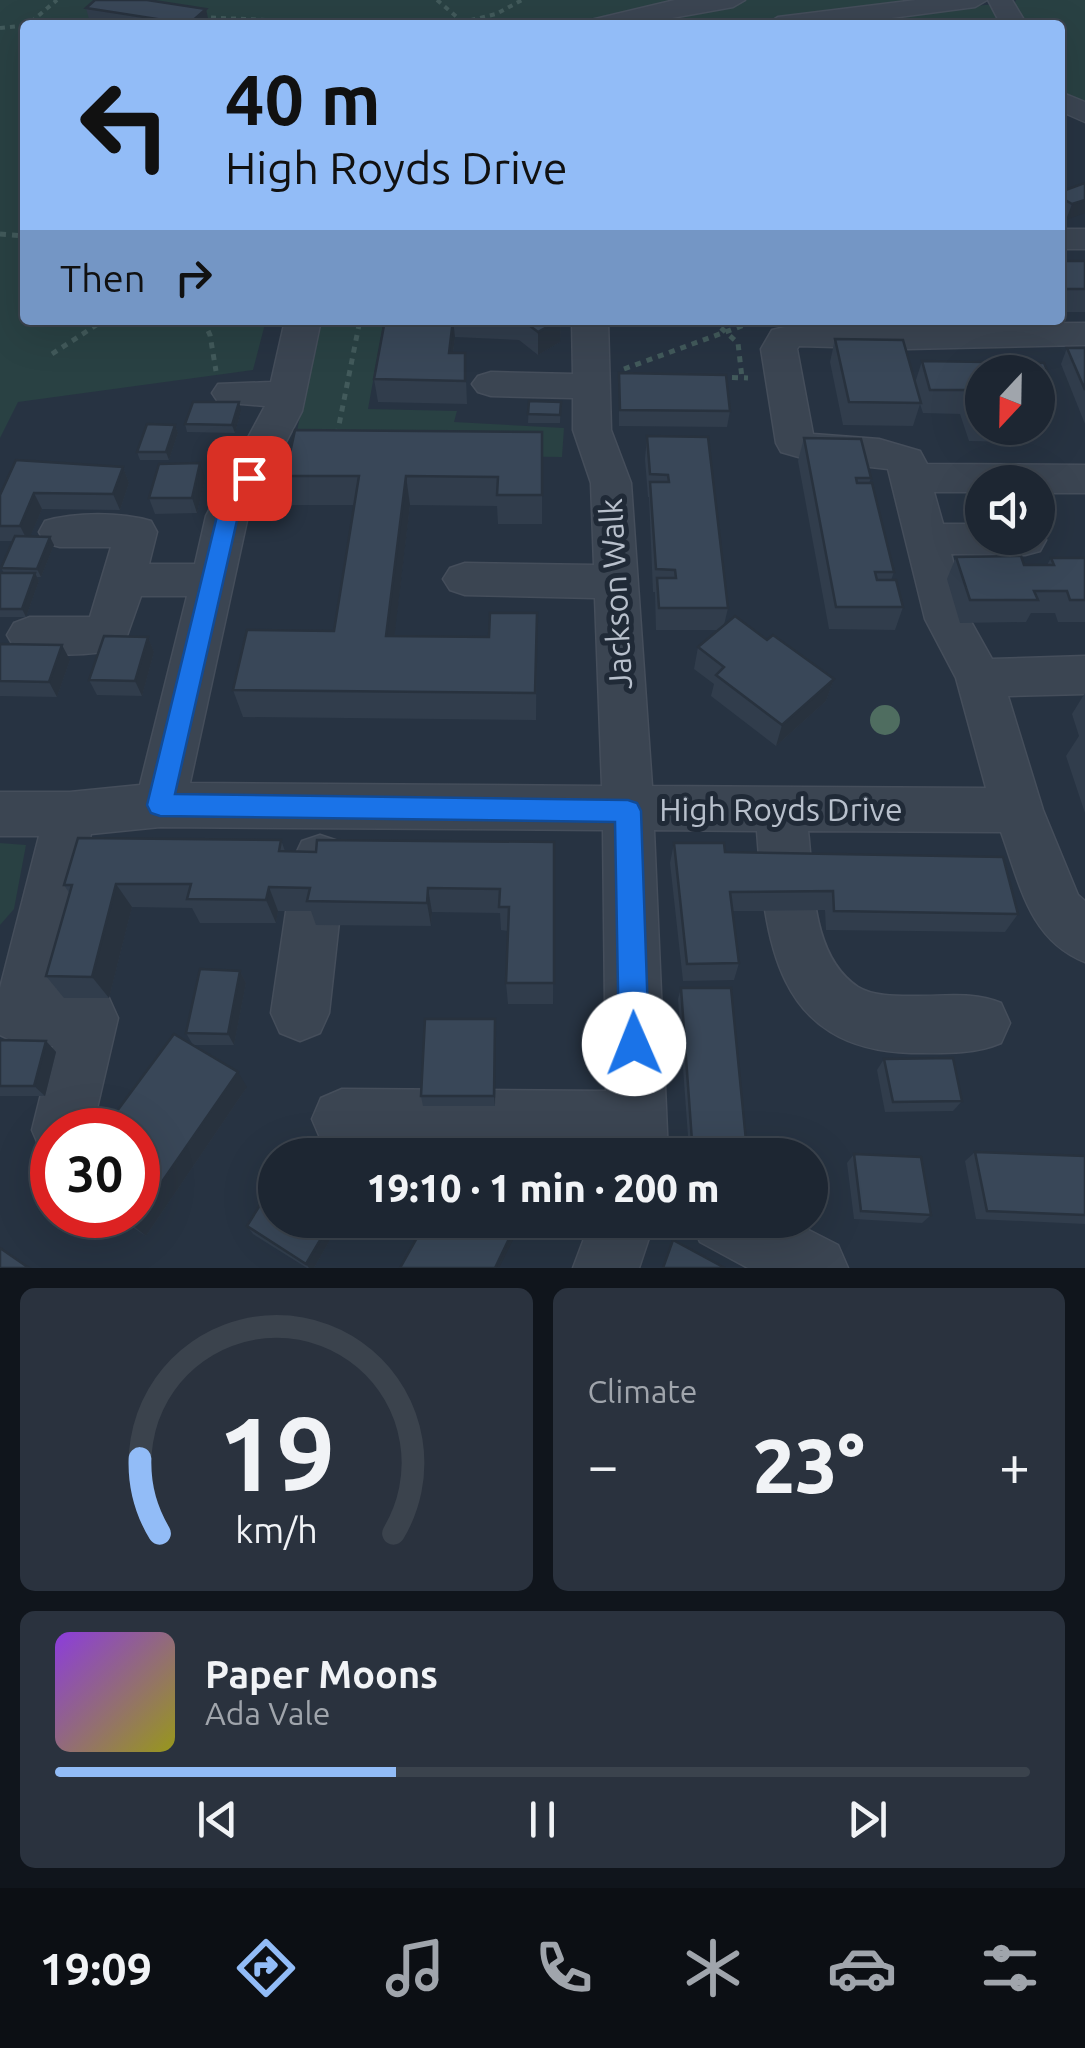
<!DOCTYPE html>
<meta charset="utf-8">
<style>
:root{--surface:#1d2632;--page:#2a323e;--text:#f1f3f6;--muted:#a0a5ac;--line:#3b434d;--accent:#92bcf7}
body{margin:0;font-family:Ubuntu,sans-serif;background:var(--page);color:var(--text);height:100vh;display:flex;flex-direction:column;font-size:38px;white-space:nowrap}
*{box-sizing:border-box;margin:0}
p{font-size:32px;color:var(--muted)}
.icon{flex:none;width:55px;height:55px;fill:none;stroke:currentColor;stroke-width:2;stroke-linecap:round;stroke-linejoin:round}
.map{position:relative;height:1268px;overflow:hidden}
.drawer{display:flex;flex-direction:column;gap:20px;padding:20px;background:#10151c;flex:1}
.drawer>*{flex:none}
.banner{position:absolute;left:20px;top:20px;width:1045px;height:305px;border-radius:10px;box-shadow:0 10px 40px #0002,0 0 0 2px var(--line);background:#92bcf7;color:#111;overflow:hidden}
.needle{width:65px;rotate:202deg}
.tools{position:absolute;left:965px;top:355px;display:grid;gap:20px}
.tools a{display:grid;place-items:center;width:90px;height:90px;border-radius:50%;background:var(--surface);box-shadow:0 10px 40px #0002,0 0 0 2px var(--line);font-size:50px}
.speed{position:absolute;left:30px;top:1108px;display:flex;gap:20px;font-size:50px;font-weight:700;text-align:center}
.speed>*{display:grid;place-content:center;width:130px;height:130px;border-radius:50%;background:var(--surface);box-shadow:0 10px 40px #0002,0 0 0 2px var(--line);line-height:1}
.speed .limit{border:15px solid #d22;background:#fff;color:#111}
.pin{position:absolute;display:grid;place-items:center;width:85px;height:85px;color:#fff;margin:-42px;border-radius:20px;box-shadow:0 5px 15px #0006}
.me{position:absolute;width:110px;margin:-55px;rotate:359deg;stroke-linejoin:round;filter:drop-shadow(0 0 8px #0008)}
.turn{display:flex;align-items:center;gap:35px;height:210px;padding:0 40px;font-size:45px}
.turn .icon{width:130px;height:130px;stroke-width:2.5}
.turn b{display:block;font-size:70px;line-height:85px}
.then{display:flex;align-items:center;height:95px;padding:0 40px;background:#0003;gap:20px;font-size:38px}
.big{font-size:75px;font-weight:800;line-height:1.1}
.drawer .card{flex:1;display:flex;flex-direction:column;justify-content:center;gap:15px;min-width:0;padding:0 35px;border-radius:15px;background:var(--page)}
.drawer .dial{align-items:center;gap:0}
.dial svg{height:260px;overflow:visible;fill:none;stroke:var(--line);stroke-width:7;stroke-linecap:round;text-anchor:middle}
.dial text{fill:var(--text);stroke:none}
.song{display:flex;align-items:center;gap:30px}
.cover{width:120px;height:120px;border-radius:15px;background:linear-gradient(135deg,hsl(270 70% 55%),hsl(60 70% 35%))}
.played{height:10px;border-radius:5px;background:linear-gradient(90deg,var(--accent) 35%,var(--line) 35%)}
.keys{display:flex;justify-content:space-around;direction:ltr}
.heat{display:flex;justify-content:space-between;align-items:center;font-size:55px;direction:ltr}
.drawer .tiles{flex:1;display:grid;gap:20px;grid-template-columns:1fr 1fr}
.card:last-child{grid-column:span 2}
.trip{position:absolute;left:258px;top:1138px;width:570px;height:100px;border-radius:50px;background:var(--surface);box-shadow:0 10px 40px #0002,0 0 0 2px var(--line);font-weight:800;line-height:100px;text-align:center}
.tab-bar{display:flex;height:160px;justify-content:space-around;align-items:center;background:#0c0f14;color:var(--muted)}
.tab-bar .icon{width:70px;height:70px}
.tab-bar .current{color:var(--accent)}
.tab-bar b{font-size:45px;color:var(--text)}
.map>svg:first-child{display:block}
</style>
<div class="map">
<svg width="1085" height="1268" viewBox="0 0 1085 1268">
<rect width="100%" height="100%" fill="#273342"/>
<g fill="#294143">
<polygon points="0,0 923,0 729,25 25,25 25,320 266,320 253,370 18,402 0,438"/>
<path d="M 1016,0 L 1085,0 L 1085,106 C 1065,95 1060,91 1060,68 L 1065,67 L 1060,59 L 1060,25 L 1022,20 L 1014,4 Z"/>
<polygon points="985,5 993,5 1005,25 828,25"/>
<polygon points="318,320 384,320 368,409 457,411 454,422 564,428 562,457 293,453"/>
<polygon points="0,843 26,845 14,909 0,925"/>
</g>
<g fill="none" stroke-linecap="round" stroke-linejoin="round">
<g stroke="#454e5b" stroke-width="3">
<g id="minor">
<polygon points="675,0 745,0 733,7 633,25 587,25 591,20"/>
<polygon points="916,0 987,0 975,7 838,25 765,25 778,17"/>
<polygon points="988,0 1012,0 1027,25 1001,25"/>
<polygon points="1060,92 1085,102 1085,122 1060,111"/>
<rect x="1060" y="229" width="25" height="20"/>
<path d="M 285,320 L 321,320 L 302,411 L 248,516 L 190,783 L 602,786 L 595,598 L 465,595 L 450,590 L 443,579 L 450,568 L 465,563 L 594,565 L 591,483 L 573,430 L 573,398 L 491,396 L 478,392 L 472,384 L 478,376 L 491,372 L 573,374 L 572,320 L 608,320 L 611,430 L 631,483 L 652,786 L 986,788 L 956,678 L 925,619 L 888,469 L 809,460 L 781,452 L 776,443 L 761,349 L 772,330 L 798,324 L 902,327 L 902,320 L 938,320 L 938,324 L 1085,323 L 1085,345 L 907,349 L 799,346 L 797,349 L 813,434 L 879,439 L 920,451 L 927,464 L 1085,465 L 1085,493 L 1038,493 L 1038,482 L 982,482 L 982,492 L 934,492 L 943,524 L 982,524 L 982,538 L 1038,538 L 1038,529 L 1046,540 L 1040,551 L 1025,555 L 951,554 L 969,618 L 992,659 L 1085,656 L 1085,694 L 1008,696 L 1043,810 L 1078,895 L 1085,901 L 1085,962 C 1029,940 1020,884 1001,832 L 808,831 C 814,881 810,955 858,987 C 874,997 900,996 918,996 C 948,996 974,992 1001,1003 L 1010,1023 L 1001,1043 C 973,1055 941,1053 911,1053 C 774,1049 765,939 757,831 L 654,830 L 668,1155 L 342,1149 L 321,1140 L 312,1119 L 321,1098 L 342,1089 L 606,1091 L 603,830 L 160,827 L 91,834 L 56,989 L 89,990 L 109,998 L 118,1018 L 92,1130 L 52,1130 L 52,1156 L 41,1151 L 32,1130 L 53,1046 L 21,1045 L 0,1035 L 0,988 L 39,836 L 0,836 L 0,792 L 70,792 L 140,785 L 187,596 L 141,596 L 123,647 C 92,657 45,657 14,647 L 7,635 L 14,623 L 30,617 L 90,617 L 111,547 L 60,547 L 45,543 L 39,532 L 45,521 C 75,512 121,512 151,521 L 157,532 L 149,564 L 195,564 L 206,516 L 265,406 L 218,402 L 212,393 L 218,384 L 271,382 Z"/>
<polygon points="320,835 338,841 346,858 329,1013 320,1033 300,1041 280,1033 271,1013 294,858 302,841"/>
<polygon points="591,1220 655,1220 639,1268 573,1268"/>
<polygon points="690,1220 789,1220 838,1245 848,1268 748,1268 700,1242"/>
</g>
</g>
<g stroke="#425a5b" stroke-width="4" stroke-dasharray="5 5" stroke-linecap="butt">
<polyline points="437,0 465,24"/>
<polyline points="201,17 374,25"/>
<polyline points="31,22 57,0"/>
<polyline points="451,25 496,14 522,0"/>
<polyline points="0,28 48,23 96,25"/>
</g>
<g stroke="#425a5b" stroke-width="5" stroke-dasharray="6 6" stroke-linecap="butt">
<polyline points="0,234 25,236"/>
<polyline points="203,320 210,335 216,371"/>
<polyline points="712,320 738,343 742,378"/>
<polyline points="52,354 104,320"/>
<polyline points="624,369 758,320"/>
<polyline points="720,377 748,378"/>
<polyline points="337,435 360,320"/>
</g>
<use href="#minor" fill="#3b4552" fill-rule="evenodd"/>
</g>
<circle fill="#4f6d60" cx="885" cy="720" r="15"/>
<g fill="#313d4c">
<polygon points="86,8 209,23 207,25 105,25 90,23"/>
<polygon points="1085,183 1066,220 1060,216 1060,192"/>
<rect x="1060" y="261" width="25" height="51"/>
<polygon points="385,320 561,320 560,342 538,355 519,340 455,337 453,353 465,353 467,404 378,402 374,379"/>
<polygon points="835,339 903,340 915,383 922,361 1044,363 1056,392 1046,415 1038,415 1038,372 982,372 982,428 1019,428 1013,442 969,441 960,414 923,413 920,404 913,426 843,425 830,362"/>
<polygon points="1067,348 1085,348 1085,424 1061,364"/>
<polygon points="619,373 730,411 727,427 619,426"/>
<polygon points="529,401 561,402 560,423 528,423"/>
<polygon points="241,411 235,433 187,432 185,424"/>
<polygon points="175,425 178,433 169,460 140,460 137,452"/>
<polygon points="542,432 542,524 498,524 497,506 410,505 394,636 489,637 537,613 536,720 243,717 233,690 334,631 354,505 292,505 285,476"/>
<polygon points="647,436 708,437 728,608 724,625 767,640 834,679 826,701 776,746 711,696 714,684 694,669 698,647 718,630 656,630 655,592 653,592 649,497 648,497 645,459"/>
<polygon points="804,438 871,478 869,483 894,572 891,580 903,607 895,630 829,629 798,461"/>
<polygon points="123,467 129,483 120,510 42,509 30,537 54,545 41,577 37,577 39,581 26,617 0,617 0,573 4,573 1,568 13,541 0,541 0,495"/>
<polygon points="205,479 197,513 155,514 149,498"/>
<polygon points="956,557 1024,565 1047,565 1051,558 1085,558 1085,622 1058,622 1055,613 1031,613 1026,622 960,623 947,579"/>
<polygon points="148,637 154,652 142,696 97,695 89,680"/>
<polygon points="0,644 70,660 57,697 0,696"/>
<polygon points="1085,693 1085,813 1066,756 1079,736 1072,714"/>
<polygon points="281,840 285,851 316,852 554,842 553,1004 508,1004 506,983 508,931 501,930 500,913 432,912 431,926 316,925 311,911 278,911 276,923 200,923 192,908 132,907 109,998 64,998 46,976 70,894 64,885"/>
<polygon points="674,843 725,852 1018,914 1005,932 826,930 825,910 733,911 739,963 734,980 683,981 670,863"/>
<polygon points="240,971 246,983 234,1045 193,1045 186,1033"/>
<polygon points="681,988 746,1141 742,1151 689,1150 678,999"/>
<polygon points="495,1019 495,1106 423,1106 421,1096"/>
<polygon points="0,1040 46,1041 56,1052 45,1096 0,1096"/>
<polygon points="884,1059 962,1101 953,1111 885,1112 877,1070"/>
<polygon points="247,1087 146,1236 114,1215 138,1215"/>
<polygon points="975,1152 1085,1156 1085,1224 976,1219 965,1161"/>
<polygon points="854,1154 931,1215 922,1223 854,1219 847,1163"/>
<polygon points="275,1220 335,1220 338,1226 314,1268 307,1268 253,1234 247,1226"/>
</g>
<g fill="#28323e">
<polygon points="206,9 209,23 207,25 190,25"/>
<polygon points="1085,200 1085,213 1066,220 1072,204"/>
<polygon points="453,320 455,337 450,376 449,353"/>
<polygon points="561,320 560,342 538,355 538,332"/>
<polygon points="239,402 241,411 235,433 232,425"/>
<polygon points="175,425 178,433 169,460 166,452"/>
<polygon points="200,463 205,479 197,513 192,498"/>
<polygon points="123,467 129,483 120,510 113,494"/>
<polygon points="406,476 410,505 391,664 386,636"/>
<polygon points="34,493 42,509 28,542 20,526"/>
<polygon points="50,537 54,545 41,577 37,569"/>
<polygon points="35,573 39,581 26,617 22,609"/>
<polygon points="148,637 154,652 142,696 135,681"/>
<polygon points="62,645 70,660 57,697 49,682"/>
<polygon points="834,679 826,701 776,746 782,725"/>
<polygon points="116,884 132,907 109,998 92,977"/>
<polygon points="269,887 278,911 276,923 266,900"/>
<polygon points="428,888 432,912 431,926 427,903"/>
<polygon points="240,971 246,983 234,1045 228,1034"/>
<polygon points="495,1019 496,1030 495,1106 494,1096"/>
<polygon points="46,1041 56,1052 45,1096 34,1086"/>
<polygon points="238,1072 247,1087 146,1236 132,1225"/>
<polygon points="332,1220 335,1220 338,1226 314,1268 309,1268 306,1264"/>
<polygon points="518,1220 523,1220 499,1268 495,1268"/>
</g>
<g fill="#394758" stroke="#28323e" stroke-width="2.5">
<polygon points="95,0 147,0 206,9 189,24 86,8"/>
<polygon points="1085,183 1085,200 1072,204 1060,197 1060,192"/>
<rect x="1060" y="261" width="25" height="28"/>
<polygon points="385,320 453,320 449,353 465,353 465,381 374,379"/>
<polygon points="522,320 559,320 538,332"/>
<polygon points="835,339 903,340 921,403 849,402"/>
<polygon points="1067,348 1085,348 1085,390"/>
<polygon points="922,361 1044,363 1056,392 1038,392 1038,372 982,372 982,418 978,418 968,390 930,390"/>
<polygon points="619,373 726,375 730,411 620,410"/>
<polygon points="529,401 561,402 560,415 528,414"/>
<polygon points="193,402 239,402 232,425 185,424"/>
<polygon points="147,424 175,425 166,452 137,452"/>
<polygon points="295,430 542,432 542,495 497,495 498,477 406,476 386,636 489,637 490,613 537,613 535,693 233,690 247,630 334,631 359,476 285,476"/>
<polygon points="647,436 708,437 728,608 659,608 657,578 676,578 675,570 656,569 650,482 669,482 668,475 650,474"/>
<polygon points="804,438 861,439 871,478 856,478 857,483 872,483 894,572 875,572 877,580 896,580 903,607 836,607"/>
<polygon points="16,460 123,467 113,494 34,493 20,526 0,526 0,495"/>
<polygon points="200,463 192,498 149,498 159,464"/>
<polygon points="15,536 50,537 37,569 1,568"/>
<polygon points="1021,556 1024,565 1054,565 1051,558 1085,558 1085,600 1070,600 1067,591 1034,591 1038,600 970,600 956,557"/>
<polygon points="0,573 35,573 22,609 0,609"/>
<polygon points="735,616 767,640 773,635 834,679 782,725 716,675 724,667 698,647"/>
<polygon points="104,636 148,637 135,681 89,680"/>
<polygon points="0,644 62,645 49,682 0,681"/>
<polygon points="78,838 281,840 279,851 316,852 317,840 554,842 554,983 506,983 509,907 499,907 500,889 428,888 427,903 307,901 310,888 269,887 266,900 187,899 191,884 116,884 92,977 46,976 72,885 64,885"/>
<polygon points="674,843 724,843 725,852 1003,857 1018,914 834,911 833,891 730,892 739,963 687,964"/>
<polygon points="200,969 240,971 228,1034 186,1033"/>
<polygon points="681,988 731,988 746,1141 692,1141"/>
<polygon points="425,1019 495,1019 494,1096 421,1096"/>
<polygon points="174,1034 238,1072 132,1225 117,1215 138,1215 138,1130 103,1130"/>
<polygon points="0,1040 46,1041 34,1086 0,1086"/>
<polygon points="953,1058 962,1101 893,1102 884,1059"/>
<polygon points="975,1152 1085,1156 1085,1215 987,1211"/>
<polygon points="854,1154 921,1157 931,1215 861,1211"/>
<polygon points="275,1181 275,1220 332,1220 306,1264 247,1226"/>
<polygon points="427,1220 518,1220 495,1268 400,1268"/>
<polygon points="673,1240 725,1268 663,1268"/>
<polygon points="0,1248 29,1268 0,1268"/>
</g>
<polygon fill="#1a73e8" stroke="#114b97" stroke-width="2.5" points="249,471 259,478 238,516 175,794 628,800 637,803 641,811 649,1044 644,1054 634,1059 624,1054 619,1044 615,822 160,816 151,813 147,805 217,516 242,473"/>
<g text-anchor="middle" stroke-width="10" stroke-linejoin="round" paint-order="stroke">
<g font-size="32" fill="#b8c0cc" stroke="#202a37">
<text transform="translate(616 594) rotate(-93)" y="11">Jackson Walk</text>
<text x="781" y="821">High Royds Drive</text>
</g>
</g>
</svg>
<div class="tools">
<a><svg class="needle" viewBox="-14 -14 28 28"><path d="M0-13l5 13h-10z" fill="#e53935"/><path d="M0 13l5-13h-10z" fill="#a0a5ac"/></svg></a>
<a><svg class="icon" aria-label="sound" viewBox="0 0 24 24"><path d="M4 9h4l5-4v14l-5-4H4zM17 9q2 3 0 6"/></svg></a>
</div>
<div class="speed"><div class="limit">30</div></div>
<div class="pin" style="left:249px;top:478px;background:#d93025"><svg class="icon" aria-label="arrive" viewBox="0 0 24 24"><path d="M6 21V4h12l-3 4 3 4H6"/></svg></div>
<svg class="me" style="left:634px;top:1044px" viewBox="-20 -20 40 40"><circle r="19" fill="#fff"/><path d="M0-13L10 11 0 6-10 11z" fill="#1a73e8"/></svg>
<div class="trip">19:10 · 1 min · 200 m</div>
<div class="banner">
<div class="turn"><svg class="icon" aria-label="left" viewBox="0 0 24 24"><path d="M17 20v-9H6M10 6l-5 5 5 5"/></svg><div><b>40 m</b>High Royds Drive</div></div>
<div class="then">Then<svg class="icon" aria-label="right" viewBox="0 0 24 24"><path d="M7 20v-9h11M14 6l5 5-5 5"/></svg></div>
</div>
</div>
<section class="drawer">
<div class="tiles">
<div class="card dial"><svg viewBox="0 0 100 80">
<path d="M14 69A42 42 0 1 1 86 69"/>
<path d="M14 69A42 42 0 0 1 8 46" stroke="#92bcf7"/>
<text x="50" y="56" font-size="32" font-weight="700">19</text>
<text x="50" y="72" font-size="11">km/h</text>
</svg></div>
<div class="card"><p>Climate</p>
<div class="heat"><a>−</a><b class="big">23°</b><a>+</a></div>
</div>
<div class="card">
<div class="song"><i class="cover"></i><div><b>Paper Moons</b><p>Ada Vale</p></div></div>
<div class="played"></div>
<div class="keys"><svg class="icon" aria-label="previous" viewBox="0 0 24 24"><path d="M18 5L8 12l10 7zM5 5v14"/></svg><svg class="icon" aria-label="pause" viewBox="0 0 24 24"><path d="M8 5v14M16 5v14"/></svg><svg class="icon" aria-label="next" viewBox="0 0 24 24"><path d="M6 5l10 7-10 7zM19 5v14"/></svg></div>
</div>
</div>
</section>
<nav class="tab-bar">
<b>19:09</b>
<svg class="icon current" aria-label="directions" viewBox="0 0 24 24"><path d="M12 3l9 9-9 9-9-9zM9 14v-3h6M13 9l2 2-2 2"/></svg>
<svg class="icon" aria-label="music" viewBox="0 0 24 24"><path d="M9 18V5l10-2v13"/><circle cx="6" cy="18" r="3"/><circle cx="16" cy="16" r="3"/></svg>
<svg class="icon" aria-label="phone" viewBox="0 0 24 24"><path d="M5 4h4l2 5-3 2q2 4 5 5l2-3 5 2v4C11 20 4 13 5 4z"/></svg>
<svg class="icon" aria-label="climate" viewBox="0 0 24 24"><path d="M12 3v18M4 7l16 10M4 17L20 7"/></svg>
<svg class="icon" aria-label="car" viewBox="0 0 24 24"><path d="M5 17H2v-5l4-1 3-4h7l3 4 3 1v5h-3M9 17h6M6 11h13"/><circle cx="7" cy="17" r="2"/><circle cx="17" cy="17" r="2"/></svg>
<svg class="icon" aria-label="filters" viewBox="0 0 24 24"><path d="M4 7h16M4 17h16"/><circle cx="9" cy="7" r="2"/><circle cx="15" cy="17" r="2"/></svg>
</nav>
